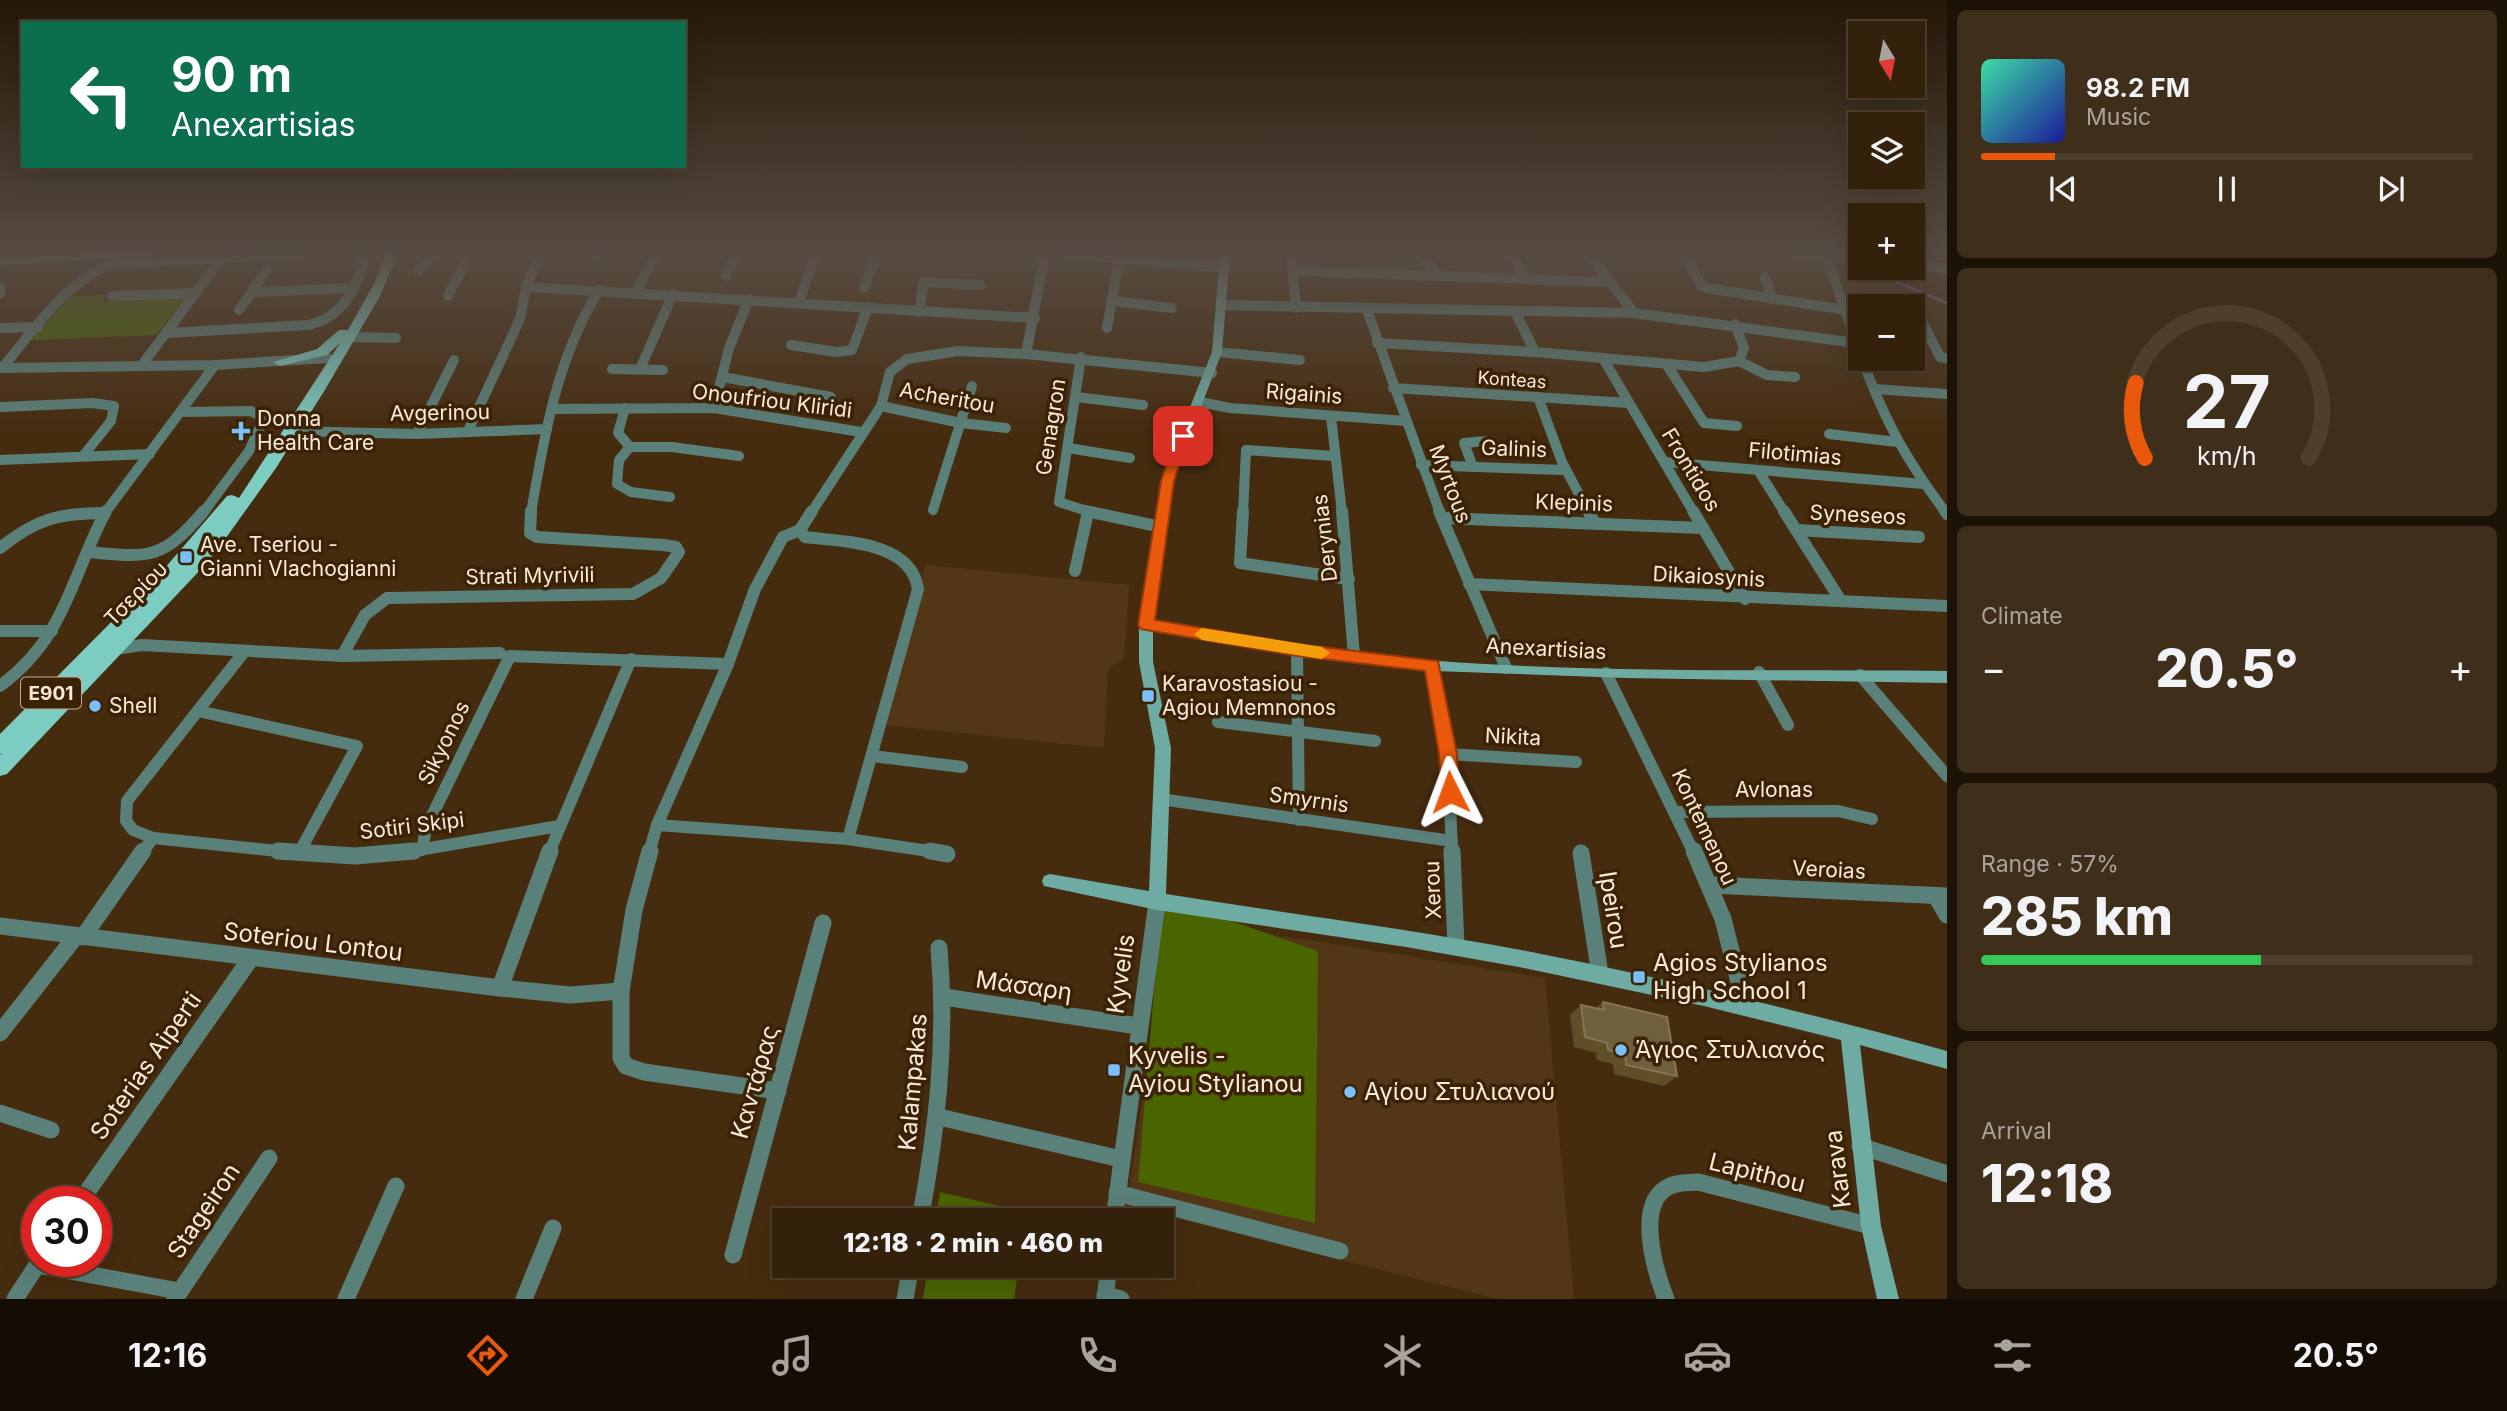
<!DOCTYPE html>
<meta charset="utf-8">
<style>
:root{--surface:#34210b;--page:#3f2e19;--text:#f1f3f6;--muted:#a9a39d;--line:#4e3e2c;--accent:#ea580c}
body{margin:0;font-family:Inter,sans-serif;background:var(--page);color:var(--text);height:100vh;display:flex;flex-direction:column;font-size:26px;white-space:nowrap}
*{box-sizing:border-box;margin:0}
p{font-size:23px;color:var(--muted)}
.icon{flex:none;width:38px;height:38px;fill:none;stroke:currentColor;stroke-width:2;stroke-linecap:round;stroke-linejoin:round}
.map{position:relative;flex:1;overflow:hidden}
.sheet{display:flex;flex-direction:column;gap:10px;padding:10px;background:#1d1206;width:560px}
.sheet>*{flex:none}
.top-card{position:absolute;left:21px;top:21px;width:665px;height:147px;border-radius:0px;box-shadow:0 7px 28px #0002,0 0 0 2px var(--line);background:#0b6e4f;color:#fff;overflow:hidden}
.needle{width:46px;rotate:170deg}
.controls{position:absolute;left:1848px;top:21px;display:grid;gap:14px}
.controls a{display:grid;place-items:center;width:77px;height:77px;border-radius:0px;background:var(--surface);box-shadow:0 7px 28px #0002,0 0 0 2px var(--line);font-size:35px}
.speed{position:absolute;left:21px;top:1186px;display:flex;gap:14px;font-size:35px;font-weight:700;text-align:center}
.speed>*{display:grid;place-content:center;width:91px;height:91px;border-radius:50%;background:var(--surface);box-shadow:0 7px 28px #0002,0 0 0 2px var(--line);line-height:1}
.speed .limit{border:10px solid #d22;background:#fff;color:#111}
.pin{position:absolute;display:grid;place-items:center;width:60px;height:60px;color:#fff;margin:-30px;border-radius:14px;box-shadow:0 4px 10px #0006}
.me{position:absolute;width:77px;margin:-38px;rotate:357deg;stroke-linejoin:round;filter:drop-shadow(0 0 5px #0008)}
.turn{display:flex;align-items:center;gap:24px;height:147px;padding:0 35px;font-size:32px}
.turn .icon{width:91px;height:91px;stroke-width:2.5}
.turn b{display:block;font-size:49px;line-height:60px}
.big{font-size:52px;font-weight:800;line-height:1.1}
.sheet .tile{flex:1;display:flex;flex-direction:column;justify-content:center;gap:10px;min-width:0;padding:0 24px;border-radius:10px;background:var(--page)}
.sheet .dial{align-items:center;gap:0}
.dial svg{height:182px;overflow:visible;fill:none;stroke:var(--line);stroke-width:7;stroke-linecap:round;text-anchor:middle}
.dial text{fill:var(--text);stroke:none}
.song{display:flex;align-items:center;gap:21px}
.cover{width:84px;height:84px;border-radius:10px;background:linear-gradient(135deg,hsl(160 70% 55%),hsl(240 70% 35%))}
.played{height:7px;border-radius:4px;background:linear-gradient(90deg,var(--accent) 15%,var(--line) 15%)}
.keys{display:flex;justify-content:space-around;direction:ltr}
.heat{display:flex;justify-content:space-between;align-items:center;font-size:38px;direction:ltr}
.charge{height:10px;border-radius:5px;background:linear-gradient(90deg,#34c759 57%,var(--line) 0)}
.trip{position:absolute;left:772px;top:1208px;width:402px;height:70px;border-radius:0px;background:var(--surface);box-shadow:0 7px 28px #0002,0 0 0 2px var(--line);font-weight:800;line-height:70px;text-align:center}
.tab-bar{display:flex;height:112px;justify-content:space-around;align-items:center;background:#150d04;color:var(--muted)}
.tab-bar .icon{width:49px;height:49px}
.tab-bar .on{color:var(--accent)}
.tab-bar b{font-size:32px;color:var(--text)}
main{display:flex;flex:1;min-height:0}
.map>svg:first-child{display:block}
</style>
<main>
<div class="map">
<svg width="1947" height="1299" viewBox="0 0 1947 1299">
<rect width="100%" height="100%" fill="#462c0f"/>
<g fill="#533616">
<polygon points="926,565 1129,585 1124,659 1108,669 1104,748 883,725"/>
<polygon points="1169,918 1545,978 1574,1299 1498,1299 1127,1206"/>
</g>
<g fill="#4a6400">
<polygon points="105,295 104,302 187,295 156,335 31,340 71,296"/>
<polygon points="1162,897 1318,951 1315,1223 1138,1182"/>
<polygon points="940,1192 1028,1213 1027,1220 935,1220"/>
<polygon points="928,1265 1019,1265 1014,1299 923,1299"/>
</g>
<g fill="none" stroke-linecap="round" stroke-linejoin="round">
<polyline stroke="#8e5cc0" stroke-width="2.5" points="1865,268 1947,303"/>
<g stroke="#5a807a" stroke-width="10">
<polyline points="18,253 18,257"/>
<polyline points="1060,253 1226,268"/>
<polyline points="1291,253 1296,308"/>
<polyline points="1420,253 1438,276"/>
<polyline points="1511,253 1526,279"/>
<polyline points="1588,253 1634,313"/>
<polyline points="1683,253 1701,285 1707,288 1846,310"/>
<polyline points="1792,253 1860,259"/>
<polyline points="1826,255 1859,350"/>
<polyline points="597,257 599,253"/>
<polyline points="1913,264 1947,269"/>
<polyline points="418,271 433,253"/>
<polyline points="1293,271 1609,282"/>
<polyline points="726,276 736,253"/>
<polyline points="1765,277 1772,299"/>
<polyline points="0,287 0,294"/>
<polyline points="528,287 1035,318"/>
<polyline points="864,288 877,253"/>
<polyline points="252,292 351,288"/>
<polyline points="636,292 657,253"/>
<polyline points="112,296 196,293"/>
<polyline points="448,296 470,253"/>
<polyline points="1910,298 1940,357 1947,358"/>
<polyline points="1113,301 1172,308"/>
<polyline points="799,302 816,253"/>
<polyline points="1223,305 1634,313 1856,343"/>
<polyline points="239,310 267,270"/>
<polyline points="1367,310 1440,513"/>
<polyline points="1515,311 1535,352"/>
<polyline points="919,312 924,282 981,285"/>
<polyline points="0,328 38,327"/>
<polyline points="1107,328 1119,259"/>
<path d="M 167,333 L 308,325 C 342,318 359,287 365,254 L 361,253"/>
<polyline points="350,337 396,338"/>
<polyline points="1377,343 1535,352 1704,367 1739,361 1744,348 1735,324"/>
<polyline points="791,345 837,352 852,350 868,307"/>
<polyline points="1217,352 1300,360"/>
<polyline points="1026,354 1045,253"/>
<polyline points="1081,357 1059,502 1093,513"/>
<path d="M 1862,359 C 1886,423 1905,458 1946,513"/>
<polyline points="1604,360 1694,513"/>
<polyline points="1739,361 1767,375 1795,377"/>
<polyline points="142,365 222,257"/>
<polyline points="1667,365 1704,423 1737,426"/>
<polyline points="0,368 215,365 328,358"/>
<path d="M 2,368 C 34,330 62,286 108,265 L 305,253"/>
<polyline points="612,369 663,370"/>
<polyline points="640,369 673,294"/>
<polyline points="723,377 831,397"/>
<polyline points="1393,388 1629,403"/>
<polyline points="1874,389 1947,394"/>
<polyline points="1076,397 1143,405"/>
<polyline points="1538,397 1562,462 1589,513"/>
<polyline points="1200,402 1230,408 1406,421"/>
<polyline points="881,406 961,423 1006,428"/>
<polyline points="0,407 93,403 114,406 111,421 83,456"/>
<polyline points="625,408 618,433 630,447 672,447 739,456"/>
<polyline points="714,408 729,348 749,299"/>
<polyline points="552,409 714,408 861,432"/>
<polyline points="182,412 251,411 264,418 249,451 203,513"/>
<polyline points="1331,416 1342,513"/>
<polyline points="291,431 417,434 547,429"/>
<polyline points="468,431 520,319 527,283 542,253"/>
<polyline points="417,434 454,360"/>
<polyline points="1829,434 1897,442"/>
<polyline points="630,447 619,460 617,484 631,492 670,497"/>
<polyline points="1068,448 1130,458"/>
<polyline points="0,460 150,454"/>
<polyline points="1664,462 1923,484"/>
<polyline points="1421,465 1563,470"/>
<polyline points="1473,467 1464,443 1486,441"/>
<polyline points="1758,470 1785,513"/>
<polyline points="933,510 972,386"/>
<polyline points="81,513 105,513"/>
<polyline points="105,513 215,365"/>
<path d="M 531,513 C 544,436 557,358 599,290"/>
<polyline points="811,513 881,406 890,372 907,359 958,351 1026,354 1212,373"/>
<polyline points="1243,513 1246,450 1334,456"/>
</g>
<g stroke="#5a807a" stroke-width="12">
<path d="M 812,511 L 800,530 L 805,537 C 843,542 911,541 918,589 L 848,839"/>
<polyline points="1086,511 1161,527"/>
<polyline points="1243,511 1240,563 1349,579"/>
<polyline points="1342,511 1354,656"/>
<polyline points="1439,511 1506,668"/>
<polyline points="1588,511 1595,523"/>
<polyline points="1693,511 1745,599"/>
<polyline points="1784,511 1841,601"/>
<polyline points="1945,511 1947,514"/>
<polyline points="1443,518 1703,528"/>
<polyline points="1796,530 1919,537"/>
<path d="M 0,548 C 36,519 59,513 105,513"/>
<path d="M 88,552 C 150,558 162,560 204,511"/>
<polyline points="1075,571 1088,512"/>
<polyline points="1469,584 1947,606"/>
<polyline points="0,631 52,631"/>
<polyline points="115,649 142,645 342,656 500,653"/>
<polyline points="1297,650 1299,820"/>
<polyline points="244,652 127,801 126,821 133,830 153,838 297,853"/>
<polyline points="342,656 365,615 387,598 633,594 661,578 679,552 676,547 664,545 537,537 530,533 531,511"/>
<polyline points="1432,666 1448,754 1452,853"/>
<polyline points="1759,672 1788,725"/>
<polyline points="1606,673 1694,853"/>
<polyline points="1860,675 1947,776"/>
<path d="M 0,686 C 66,637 70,579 106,511"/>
<polyline points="198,711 357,746 300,851"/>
<polyline points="1218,722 1375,741"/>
<polyline points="1448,754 1576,762"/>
<polyline points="872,756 962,767"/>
<polyline points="1160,799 1452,841"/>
<polyline points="1674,812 1838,811 1872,819"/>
<polyline points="657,825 848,839 942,853"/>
<polyline points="422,850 426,828 510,656 728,664"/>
<polyline points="142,853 153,838"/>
<polyline points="401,853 559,826"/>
<polyline points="549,853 631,659"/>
<polyline points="649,853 657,825 728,664 755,589 783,537 800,530"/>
</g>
<g stroke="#5a807a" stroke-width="17">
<polyline points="278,851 355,856 414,851"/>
<polyline points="650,851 634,910 621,991 621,1058 626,1066 644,1072 778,1091"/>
<polyline points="930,851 947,854"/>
<polyline points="1452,851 1456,947"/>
<polyline points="1694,851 1723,919 1745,1006"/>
<polyline points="1581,853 1600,974"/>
<polyline points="1710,885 1947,896"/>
<polyline points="1936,896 1947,915"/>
<polyline points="0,926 500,988 570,995 621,991"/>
<polyline points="83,937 143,851"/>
<polyline points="500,988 550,851"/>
<polyline points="944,997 1138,1026"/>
<polyline points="0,1033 76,936"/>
<polyline points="0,1113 51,1130"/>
<polyline points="939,1117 1121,1159"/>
<polyline points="1860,1146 1947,1174"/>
<polyline points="1117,1193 1340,1251"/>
<polyline points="80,1202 251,958"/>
<path d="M 920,1220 C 937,1129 947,1041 939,948"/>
<polyline points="1114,1220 1157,902"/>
<polyline points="733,1255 823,923"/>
<polyline points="37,1265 179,1291"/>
<polyline points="1105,1295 1121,1299"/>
<polyline points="15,1299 39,1262"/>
<polyline points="175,1299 269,1158"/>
<polyline points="346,1299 396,1186"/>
<polyline points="524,1299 553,1228"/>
<polyline points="905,1299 911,1265"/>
<polyline points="1105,1299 1109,1265"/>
<path d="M 1666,1299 C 1655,1271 1634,1202 1670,1186 C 1678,1182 1690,1183 1698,1182 L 1871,1226"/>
</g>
<g fill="#6eaba3" fill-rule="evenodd">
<polygon points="101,253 160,253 155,256 0,265 0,259"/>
<path d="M 1220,253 L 1230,253 L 1222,352 L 1173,480 L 1153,621 C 1235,635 1317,651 1400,658 C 1582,674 1765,669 1947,671 L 1947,683 L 1626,678 L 1434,671 L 1326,660 L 1153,631 L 1153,662 L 1171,748 L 1166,894 C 1284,913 1403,928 1521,950 C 1665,978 1807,1012 1947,1051 L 1947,1069 L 1860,1045 L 1881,1226 L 1899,1299 L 1877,1299 L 1861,1226 L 1841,1040 L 1704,1006 L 1519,967 L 1406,947 L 1157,910 L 1044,886 L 1042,881 L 1044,876 L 1050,874 L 1149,891 L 1155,748 L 1139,662 L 1139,625 L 1161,480 L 1212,352 Z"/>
</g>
<polygon fill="#7cccc2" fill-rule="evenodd" points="386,253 398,253 380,296 326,388 276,468 223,542 204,566 7,774 0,776 0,755 2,753 0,754 0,734 164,569 227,496 232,495 239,498 340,343 327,355 280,366 273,362 317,349 339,330 348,330 375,282"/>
</g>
<polygon fill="#604e27" points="1603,1002 1677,1076 1664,1086 1614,1074 1613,1064 1597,1060 1596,1053 1574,1047 1570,1015 1581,1005 1596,1008"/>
<polygon fill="#705f3b" stroke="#867454" stroke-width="2" points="1603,1002 1667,1017 1677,1076 1626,1065 1625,1054 1608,1050 1607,1043 1585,1037 1581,1005 1604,1010"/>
<linearGradient id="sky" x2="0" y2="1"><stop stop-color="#261808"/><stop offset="0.58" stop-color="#574b42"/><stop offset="1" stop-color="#574b42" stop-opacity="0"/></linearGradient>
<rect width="1947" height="435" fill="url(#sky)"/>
<polygon fill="#ea580c" stroke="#983908" stroke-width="2" points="1183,432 1189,436 1174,481 1155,620 1297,644 1438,661 1457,754 1459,792 1456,798 1450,800 1441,792 1439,754 1425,671 1297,656 1141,629 1138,625 1161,481 1176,436"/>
<polygon fill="#f59e0b" points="1202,628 1322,647 1330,653 1322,659 1202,640 1194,634"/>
<g fill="#7abff8" stroke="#3b2204" stroke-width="2.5">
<path d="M237.5 420.5h7v7h7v7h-7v7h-7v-7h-7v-7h7z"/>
<rect x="179" y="550" width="14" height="14" rx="3.5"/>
<rect x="1141" y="689" width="14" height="14" rx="3.5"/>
<circle cx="95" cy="706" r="7"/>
<rect x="1632" y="970" width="14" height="14" rx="3.5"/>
<circle cx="1621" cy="1050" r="7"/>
<rect x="1107" y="1063" width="14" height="14" rx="3.5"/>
<circle cx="1350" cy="1092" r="7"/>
</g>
<g text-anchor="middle" stroke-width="7" stroke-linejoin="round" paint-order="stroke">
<g font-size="18" fill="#fbeada" stroke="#3b2204">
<text transform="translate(1512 380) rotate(4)" y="6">Konteas</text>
</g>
<rect fill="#3b2204" stroke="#c1ae9a" stroke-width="2" x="21" y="677.5" width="60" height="31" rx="5"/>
<g font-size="19" font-weight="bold" fill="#fbeada">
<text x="51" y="700">E901</text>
</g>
<g font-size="21" fill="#fbeada" stroke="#3b2204">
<text transform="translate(1304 394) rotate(4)" y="7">Rigainis</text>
<text transform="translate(947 398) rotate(10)" y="7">Acheritou</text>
<text transform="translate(772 401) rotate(7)" y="7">Onoufriou Kliridi</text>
<text transform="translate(440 413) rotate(-1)" y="7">Avgerinou</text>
<text transform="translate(1051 427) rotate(-81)" y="7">Genagron</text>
<text transform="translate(1514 449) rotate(2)" y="7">Galinis</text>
<text transform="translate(1795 454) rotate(5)" y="7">Filotimias</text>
<text transform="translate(1691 470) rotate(59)" y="7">Frontidos</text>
<text transform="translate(1450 484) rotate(69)" y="7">Myrtous</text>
<text transform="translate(1574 503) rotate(2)" y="7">Klepinis</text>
<text transform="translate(1858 515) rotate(3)" y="7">Syneseos</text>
<text transform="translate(1325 538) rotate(-97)" y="7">Derynias</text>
<text transform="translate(530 576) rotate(-1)" y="7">Strati Myrivili</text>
<text transform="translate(1709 577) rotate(3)" y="7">Dikaiosynis</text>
<text transform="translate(136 594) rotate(-46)" y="7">Τσερίου</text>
<text transform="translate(1546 649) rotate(3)" y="7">Anexartisias</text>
<text transform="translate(1513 737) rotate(3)" y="7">Nikita</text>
<text transform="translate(444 743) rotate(-64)" y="7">Sikyonos</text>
<text x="1774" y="797">Avlonas</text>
<text transform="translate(1309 800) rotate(8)" y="7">Smyrnis</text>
<text transform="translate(412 826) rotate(-7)" y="7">Sotiri Skipi</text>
<text transform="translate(1704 827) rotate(65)" y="7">Kontemenou</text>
<text transform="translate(1829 870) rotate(3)" y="7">Veroias</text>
<text transform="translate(1433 890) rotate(-92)" y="7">Xerou</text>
</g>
<g font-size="21" fill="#fbeada" stroke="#3b2204" text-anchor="start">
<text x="257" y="426">Donna<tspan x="257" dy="24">Health Care</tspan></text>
<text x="200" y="552">Ave. Tseriou -<tspan x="200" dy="24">Gianni Vlachogianni</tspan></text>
<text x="1162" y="691">Karavostasiou -<tspan x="1162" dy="24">Agiou Memnonos</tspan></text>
<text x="109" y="713">Shell</text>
</g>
<g font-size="24" fill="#fbeada" stroke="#3b2204">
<text transform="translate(1613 910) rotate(81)" y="8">Ipeirou</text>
<text transform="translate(313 942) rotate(7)" y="8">Soteriou Lontou</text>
<text transform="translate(1121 974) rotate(-82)" y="8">Kyvelis</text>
<text transform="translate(1024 986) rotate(8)" y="8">Μάσαρη</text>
<text transform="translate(146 1066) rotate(-55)" y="8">Soterias Aiperti</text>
<text transform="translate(755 1082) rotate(-74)" y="8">Καντάρας</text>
<text transform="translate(913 1082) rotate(-85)" y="8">Kalampakas</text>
<text transform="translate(1838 1169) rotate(-97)" y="8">Karava</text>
<text transform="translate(1757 1173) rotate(14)" y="8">Lapithou</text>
<text transform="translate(204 1211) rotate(-56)" y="8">Stageiron</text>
</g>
<g font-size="24" fill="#fbeada" stroke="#3b2204" text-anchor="start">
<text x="1653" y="971">Agios Stylianos<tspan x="1653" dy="28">High School 1</tspan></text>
<text x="1635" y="1058">Άγιος Στυλιανός</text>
<text x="1128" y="1064">Kyvelis -<tspan x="1128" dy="28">Ayiou Stylianou</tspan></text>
<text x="1364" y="1100">Αγίου Στυλιανού</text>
</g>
</g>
</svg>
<div class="controls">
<a><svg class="needle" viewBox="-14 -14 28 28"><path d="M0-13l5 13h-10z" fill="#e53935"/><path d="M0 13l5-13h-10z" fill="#a9a39d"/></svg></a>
<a><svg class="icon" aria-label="layers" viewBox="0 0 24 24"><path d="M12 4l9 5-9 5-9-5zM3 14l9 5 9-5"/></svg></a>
<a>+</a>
<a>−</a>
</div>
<div class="speed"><div class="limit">30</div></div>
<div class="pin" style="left:1183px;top:436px;background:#d93025"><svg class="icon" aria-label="arrive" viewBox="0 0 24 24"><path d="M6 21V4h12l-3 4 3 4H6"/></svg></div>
<svg class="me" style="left:1450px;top:792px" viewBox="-20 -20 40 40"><path d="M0-17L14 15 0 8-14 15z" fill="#ea580c" stroke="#fff" stroke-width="4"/></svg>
<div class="trip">12:18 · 2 min · 460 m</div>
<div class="top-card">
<div class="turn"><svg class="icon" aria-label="left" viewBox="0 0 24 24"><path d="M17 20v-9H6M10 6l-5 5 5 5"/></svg><div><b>90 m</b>Anexartisias</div></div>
</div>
</div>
<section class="sheet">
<div class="tile">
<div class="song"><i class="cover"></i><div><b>98.2 FM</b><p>Music</p></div></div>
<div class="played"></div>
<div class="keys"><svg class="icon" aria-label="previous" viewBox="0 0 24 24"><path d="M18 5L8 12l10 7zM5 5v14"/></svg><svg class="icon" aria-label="pause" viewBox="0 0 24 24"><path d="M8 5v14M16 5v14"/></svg><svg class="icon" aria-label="next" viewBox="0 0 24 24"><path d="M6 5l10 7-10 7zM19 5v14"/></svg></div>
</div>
<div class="tile dial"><svg viewBox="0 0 100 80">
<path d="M14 69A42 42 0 1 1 86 69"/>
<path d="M14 69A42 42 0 0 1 10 36" stroke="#ea580c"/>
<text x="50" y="56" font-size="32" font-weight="700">27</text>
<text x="50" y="72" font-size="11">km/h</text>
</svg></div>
<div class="tile"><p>Climate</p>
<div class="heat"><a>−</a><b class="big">20.5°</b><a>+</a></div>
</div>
<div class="tile"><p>Range · 57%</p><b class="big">285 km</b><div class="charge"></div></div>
<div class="tile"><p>Arrival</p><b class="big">12:18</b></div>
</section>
</main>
<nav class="tab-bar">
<b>12:16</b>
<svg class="icon on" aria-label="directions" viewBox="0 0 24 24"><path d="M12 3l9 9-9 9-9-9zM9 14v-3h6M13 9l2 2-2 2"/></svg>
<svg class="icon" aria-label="music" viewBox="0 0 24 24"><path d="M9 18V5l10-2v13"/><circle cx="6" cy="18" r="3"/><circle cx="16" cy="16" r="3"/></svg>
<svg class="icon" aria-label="phone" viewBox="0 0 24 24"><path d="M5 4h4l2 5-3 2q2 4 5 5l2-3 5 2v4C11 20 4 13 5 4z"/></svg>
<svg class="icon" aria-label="climate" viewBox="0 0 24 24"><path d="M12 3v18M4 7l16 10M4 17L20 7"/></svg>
<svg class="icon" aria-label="car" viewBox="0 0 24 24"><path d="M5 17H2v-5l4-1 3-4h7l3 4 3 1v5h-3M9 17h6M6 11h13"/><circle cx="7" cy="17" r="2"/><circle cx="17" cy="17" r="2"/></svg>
<svg class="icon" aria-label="filters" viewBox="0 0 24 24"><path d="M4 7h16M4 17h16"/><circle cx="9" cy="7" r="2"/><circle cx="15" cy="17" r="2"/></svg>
<b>20.5°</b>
</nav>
